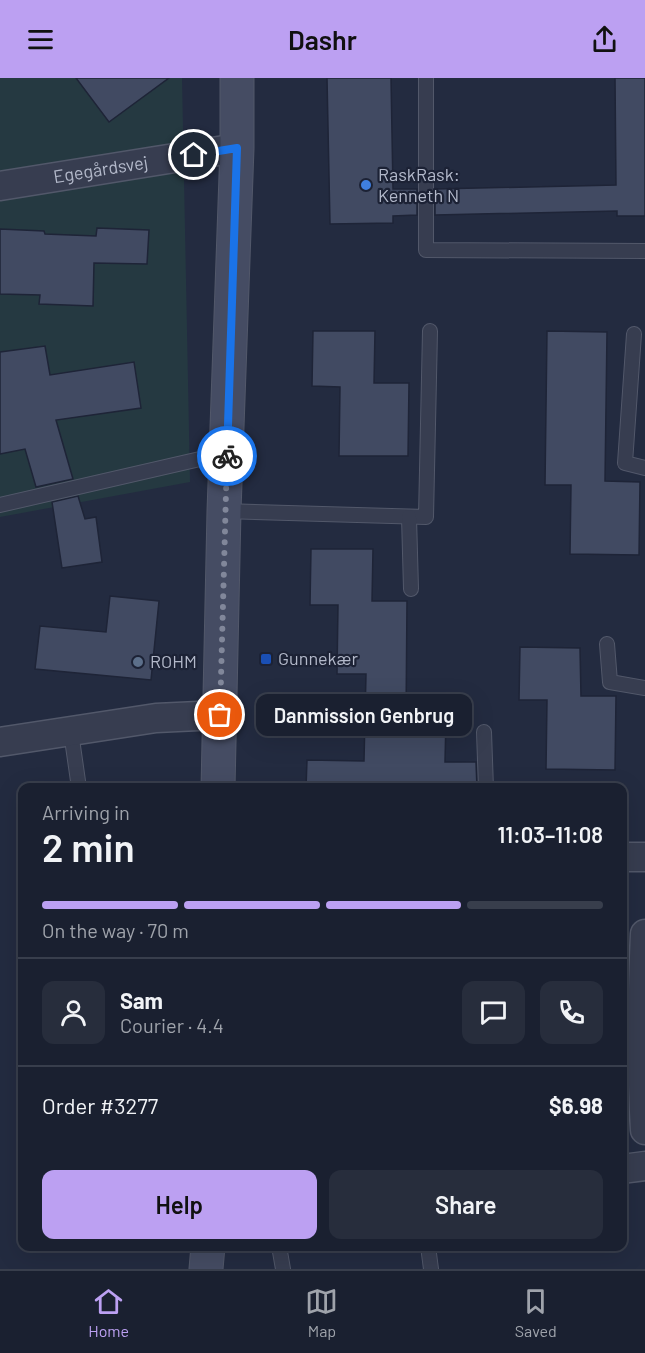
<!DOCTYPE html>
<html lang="en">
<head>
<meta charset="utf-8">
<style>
  body { margin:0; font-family:Barlow,sans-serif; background:#272d3c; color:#f1f3f6; height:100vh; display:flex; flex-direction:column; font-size:22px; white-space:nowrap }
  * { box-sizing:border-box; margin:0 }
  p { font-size:20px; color:#9fa3ab }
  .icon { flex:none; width:33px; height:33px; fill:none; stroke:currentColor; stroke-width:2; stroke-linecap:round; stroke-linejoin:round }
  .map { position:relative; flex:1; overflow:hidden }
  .panel { position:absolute; left:18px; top:705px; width:609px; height:468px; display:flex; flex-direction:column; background:#1a2030; border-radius:12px; box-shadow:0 6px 24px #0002,0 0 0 2px #383e4c }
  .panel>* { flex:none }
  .pin { position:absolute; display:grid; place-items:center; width:51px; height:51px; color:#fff; margin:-26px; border:3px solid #fff; border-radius:50%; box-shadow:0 2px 6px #0007 }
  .courier { position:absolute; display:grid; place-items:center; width:60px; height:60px; margin:-30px; border:4px solid #1a73e8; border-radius:50%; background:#fff; color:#222; box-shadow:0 2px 8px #0007 }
  .bubble { position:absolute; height:42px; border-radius:12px; background:#1a2030; box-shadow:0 6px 24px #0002,0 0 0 2px #383e4c; font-size:20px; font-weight:600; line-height:42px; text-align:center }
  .summary em { font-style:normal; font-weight:600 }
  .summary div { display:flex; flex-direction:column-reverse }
  .summary { display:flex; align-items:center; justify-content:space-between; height:102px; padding:0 24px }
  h1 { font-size:39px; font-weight:600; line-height:45px }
  .bar { display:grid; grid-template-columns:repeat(4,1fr); gap:9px 6px; align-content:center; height:72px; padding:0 24px }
  .bar i { height:8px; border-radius:4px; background:#383e4c }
  .bar .active { background:#bca0f2 }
  .bar p { grid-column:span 4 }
  .line { display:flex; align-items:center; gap:15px; padding:0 24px; border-top:2px solid #383e4c }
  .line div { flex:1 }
  .round { display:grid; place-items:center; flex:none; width:63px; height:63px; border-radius:12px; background:#272d3c }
  .cta { display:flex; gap:12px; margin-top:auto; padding:12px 24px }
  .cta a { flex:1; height:69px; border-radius:12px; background:#bca0f2; color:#111; font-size:24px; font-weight:600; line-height:69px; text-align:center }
  .cta a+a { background:#272d3c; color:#f1f3f6 }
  header { display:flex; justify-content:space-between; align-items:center; height:78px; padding:0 24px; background:#bca0f2; color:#111; font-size:27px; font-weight:600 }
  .dock { display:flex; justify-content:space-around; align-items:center; height:84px; border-top:2px solid #383e4c; background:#1a2030; font-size:16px; color:#9fa3ab }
  .dock a { display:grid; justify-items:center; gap:3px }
  .dock .active { color:#bca0f2 }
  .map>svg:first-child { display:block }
  .green { fill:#253941 }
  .building { fill:#414a62; stroke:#1e2437; stroke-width:1.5 }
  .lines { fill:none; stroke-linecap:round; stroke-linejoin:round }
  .lane-casing { stroke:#52586a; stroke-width:16 }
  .street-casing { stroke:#52586a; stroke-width:31 }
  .secondary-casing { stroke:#52586a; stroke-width:35 }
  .lane { stroke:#373d50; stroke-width:14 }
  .street { stroke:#373d50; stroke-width:28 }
  .secondary { stroke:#454c63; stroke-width:33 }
  .done { stroke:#81879a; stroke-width:6; stroke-dasharray:0 10.8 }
  .route { stroke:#1a73e8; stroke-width:8 }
  .shop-dot { fill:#3f7fe0; stroke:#1c2235; stroke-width:2 }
  .transit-dot { fill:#1a4fb4; stroke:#1c2235; stroke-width:2 }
  .service-dot { fill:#5c6f8a; stroke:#1c2235; stroke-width:2 }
  .labels { text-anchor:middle; stroke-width:4.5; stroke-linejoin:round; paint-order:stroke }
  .street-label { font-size:18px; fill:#b3b9ca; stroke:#1c2235 }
  .poi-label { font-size:18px; fill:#b3b9ca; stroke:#1c2235; text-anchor:start }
</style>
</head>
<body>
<header><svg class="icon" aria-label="menu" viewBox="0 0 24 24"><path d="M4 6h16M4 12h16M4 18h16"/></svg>Dashr<svg class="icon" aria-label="share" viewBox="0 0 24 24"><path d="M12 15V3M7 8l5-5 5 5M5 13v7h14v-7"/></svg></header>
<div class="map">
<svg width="645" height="1191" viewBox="0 0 645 1191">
  <rect width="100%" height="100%" fill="#232b40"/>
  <polygon class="green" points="0,0 182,0 190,404 0,439"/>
  <g class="building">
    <polygon points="76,0 169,0 109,44"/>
    <polygon points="327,0 391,0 393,111 417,111 417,137 393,138 393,145 330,146"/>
    <polygon points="615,0 645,0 645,138 617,138 617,133 435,137 435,111 616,107"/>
    <polygon points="97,150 149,152 147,186 94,185 93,228 39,226 40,217 0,216 0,151 44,153 45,156 96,158"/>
    <polygon points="313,253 375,253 374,305 409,305 408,378 339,378 340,309 312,308"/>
    <polygon points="547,253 607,254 605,403 640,404 639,477 570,476 571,407 545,407"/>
    <polygon points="45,268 50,297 134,284 141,330 56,342 73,401 36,409 25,371 0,376 0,274"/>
    <polygon points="78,418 85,441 96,439 102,484 62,490 52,424"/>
    <polygon points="311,471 373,471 372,523 407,523 406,641 446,641 445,684 476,684 477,710 306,710 307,682 364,683 366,596 337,596 338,527 310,527"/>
    <polygon points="110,518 159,523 151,602 35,591 40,548 106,554"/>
    <polygon points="520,569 580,570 581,618 616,618 615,692 546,691 547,622 519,622"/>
  </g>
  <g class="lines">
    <g class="lane-casing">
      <g id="lane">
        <polyline points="426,0 426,172 645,173"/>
        <polyline points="634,256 625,385 645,390"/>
        <polyline points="0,427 226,375"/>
        <polyline points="224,433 426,439 430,253"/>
        <polyline points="409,439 411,511"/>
        <polyline points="607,566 610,604 645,610"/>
        <polyline points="71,654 79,710"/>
        <polyline points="484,654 486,710"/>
        <polyline points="279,1168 283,1191"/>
        <polyline points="428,1168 431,1191"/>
      </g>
    </g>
    <g class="street-casing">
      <g id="street">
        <path id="s1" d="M0,108L237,70"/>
        <polyline points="0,664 156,640 220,637"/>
        <polyline points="622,779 645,779"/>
        <path d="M645,856C642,921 641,987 645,1052"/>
        <polyline points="622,1091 645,1088"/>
      </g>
    </g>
    <g class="secondary-casing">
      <g id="secondary">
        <polyline points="218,710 224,433 237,70 237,0"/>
        <polyline points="206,1191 208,1168"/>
      </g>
    </g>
    <use href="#lane" class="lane"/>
    <use href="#street" class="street"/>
    <use href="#secondary" class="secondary"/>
  </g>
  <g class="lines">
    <polyline class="done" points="220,637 227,378"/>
    <polyline class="route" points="194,77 237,70 227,378"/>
  </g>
  <circle class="shop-dot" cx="366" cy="107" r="6"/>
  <rect class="transit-dot" x="260" y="575" width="12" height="12" rx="3"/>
  <circle class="service-dot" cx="138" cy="584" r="6"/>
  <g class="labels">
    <g class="street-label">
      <text dy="6" stroke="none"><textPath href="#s1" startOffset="102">Egegårdsvej</textPath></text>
    </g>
    <g class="poi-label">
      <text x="378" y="103">RaskRask:<tspan x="378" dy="21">Kenneth N</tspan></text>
      <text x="278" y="587">Gunnekær</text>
      <text x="150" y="590">ROHM</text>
    </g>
  </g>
</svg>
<div class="pin" style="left:220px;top:637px;background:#ea580c"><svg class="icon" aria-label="bag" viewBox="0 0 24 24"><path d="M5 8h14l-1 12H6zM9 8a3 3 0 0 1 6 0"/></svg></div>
<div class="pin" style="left:194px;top:77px;background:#1f2937"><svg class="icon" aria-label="home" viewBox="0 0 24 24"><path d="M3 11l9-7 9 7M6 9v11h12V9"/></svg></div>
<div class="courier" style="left:227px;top:378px"><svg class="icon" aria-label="bike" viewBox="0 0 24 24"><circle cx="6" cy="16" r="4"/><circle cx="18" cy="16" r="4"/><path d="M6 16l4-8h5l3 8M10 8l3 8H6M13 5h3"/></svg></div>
<div class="bubble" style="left:256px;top:616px;width:216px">Danmission Genbrug</div>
<section class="panel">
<div class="summary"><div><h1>2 min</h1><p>Arriving in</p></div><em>11:03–11:08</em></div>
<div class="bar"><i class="active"></i><i class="active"></i><i class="active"></i><i></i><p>On the way · 70 m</p></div>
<div class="line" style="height:108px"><a class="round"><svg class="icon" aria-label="person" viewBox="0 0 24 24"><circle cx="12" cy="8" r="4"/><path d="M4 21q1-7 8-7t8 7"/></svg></a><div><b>Sam</b><p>Courier · 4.4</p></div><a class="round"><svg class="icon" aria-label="chat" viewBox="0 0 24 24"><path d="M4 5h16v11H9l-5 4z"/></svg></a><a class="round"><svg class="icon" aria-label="phone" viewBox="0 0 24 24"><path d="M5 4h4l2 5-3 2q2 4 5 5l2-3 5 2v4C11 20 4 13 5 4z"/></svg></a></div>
<div class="line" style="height:78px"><div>Order #3277</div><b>$6.98</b></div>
<div class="cta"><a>Help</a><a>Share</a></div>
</section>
</div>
<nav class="dock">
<a class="active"><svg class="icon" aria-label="home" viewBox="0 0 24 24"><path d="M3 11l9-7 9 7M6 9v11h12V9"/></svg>Home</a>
<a><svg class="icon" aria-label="map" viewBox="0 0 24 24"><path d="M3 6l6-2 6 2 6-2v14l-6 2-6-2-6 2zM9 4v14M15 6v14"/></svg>Map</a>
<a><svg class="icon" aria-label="saved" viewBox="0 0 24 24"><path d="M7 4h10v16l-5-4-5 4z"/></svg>Saved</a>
</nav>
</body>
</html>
